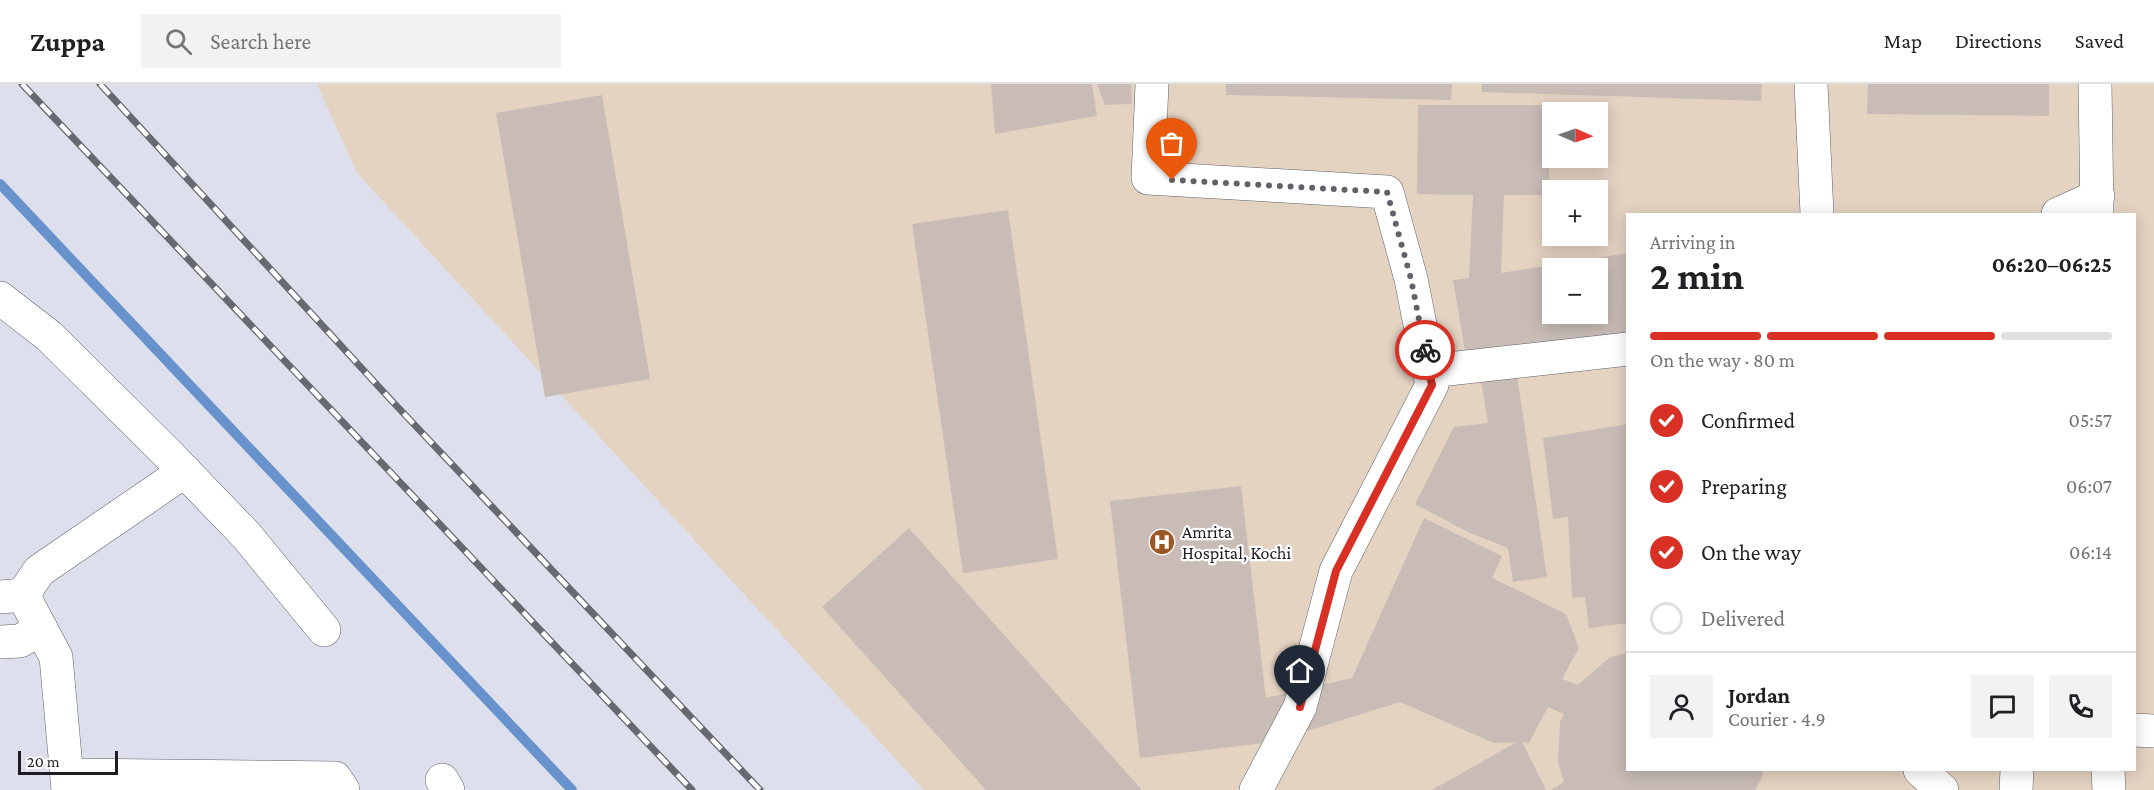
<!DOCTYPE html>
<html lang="en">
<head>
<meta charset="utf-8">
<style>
  body { margin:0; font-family:"Crimson Pro",serif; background:#f2f2f2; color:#202124; height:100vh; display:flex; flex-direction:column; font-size:22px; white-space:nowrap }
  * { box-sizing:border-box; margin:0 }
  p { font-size:20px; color:#757577 }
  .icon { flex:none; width:33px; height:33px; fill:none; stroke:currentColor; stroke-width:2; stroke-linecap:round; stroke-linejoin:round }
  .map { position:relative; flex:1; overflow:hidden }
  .drawer { position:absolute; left:1626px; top:129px; width:510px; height:558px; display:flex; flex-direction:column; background:#fff; border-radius:0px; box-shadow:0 3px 15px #0003 }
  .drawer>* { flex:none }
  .needle { width:39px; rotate:92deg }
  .tools { position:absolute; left:1542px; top:18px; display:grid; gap:12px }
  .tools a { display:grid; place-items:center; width:66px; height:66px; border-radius:0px; background:#fff; box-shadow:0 3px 15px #0003; font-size:30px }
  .scale { position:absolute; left:18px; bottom:15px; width:100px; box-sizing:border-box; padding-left:6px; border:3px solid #1d1d22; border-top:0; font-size:16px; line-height:21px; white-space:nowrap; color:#1d1d22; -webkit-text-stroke:4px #fff; paint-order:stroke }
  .pin { position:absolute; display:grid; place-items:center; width:51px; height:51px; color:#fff; margin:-62px -26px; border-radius:50% 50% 50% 0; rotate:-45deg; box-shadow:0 0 6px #0007 }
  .pin .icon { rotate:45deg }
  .courier { position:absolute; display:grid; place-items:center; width:60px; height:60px; margin:-30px; border:4px solid #d93025; border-radius:50%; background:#fff; color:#222; box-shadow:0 2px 8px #0007 }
  .head em { font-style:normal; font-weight:700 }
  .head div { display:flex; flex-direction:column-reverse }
  .head { display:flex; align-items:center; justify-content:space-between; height:102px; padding:0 24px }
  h1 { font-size:39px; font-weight:700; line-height:45px }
  .bar { display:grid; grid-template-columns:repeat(4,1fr); gap:9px 6px; align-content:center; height:72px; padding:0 24px }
  .bar i { height:8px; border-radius:4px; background:#e0e0e0 }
  .bar .current { background:#d93025 }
  .bar p { grid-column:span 4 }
  .line { display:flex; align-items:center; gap:15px; padding:0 24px; border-top:2px solid #e0e0e0 }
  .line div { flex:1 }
  .round { display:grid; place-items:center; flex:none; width:63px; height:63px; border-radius:0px; background:#f2f2f2 }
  ol { padding:0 24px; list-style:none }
  li { display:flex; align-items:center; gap:18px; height:66px }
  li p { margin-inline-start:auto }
  li .icon { padding:6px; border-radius:50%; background:#d93025; color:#fff; stroke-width:4 }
  li:last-child { color:#757577 }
  li i { width:33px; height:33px; border:3px solid #e0e0e0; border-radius:50% }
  header { display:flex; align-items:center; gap:36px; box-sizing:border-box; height:84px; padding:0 30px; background:#fff; border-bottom:2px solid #e0e0e0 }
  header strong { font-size:28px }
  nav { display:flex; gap:33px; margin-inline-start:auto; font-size:21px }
  .search { width:420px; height:54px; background:#f2f2f2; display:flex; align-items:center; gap:15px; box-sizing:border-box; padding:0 21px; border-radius:0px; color:#757577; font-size:22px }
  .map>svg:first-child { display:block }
  .medical { fill:#e5d3c2; fill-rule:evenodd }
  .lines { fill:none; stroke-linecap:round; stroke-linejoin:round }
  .stream { stroke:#6792cc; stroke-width:10 }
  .building { fill:#c9bcb6; fill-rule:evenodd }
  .minor-casing { stroke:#5e606a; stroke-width:34 }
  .minor { stroke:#fff; stroke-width:33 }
  .rail-casing { stroke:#676970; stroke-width:7 }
  .rail { stroke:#fff; stroke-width:4.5; stroke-dasharray:14; stroke-linecap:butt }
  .done { stroke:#606169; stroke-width:6; stroke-dasharray:0 10.8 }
  .route { stroke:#d93025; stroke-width:8 }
  .labels { text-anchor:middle; stroke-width:4.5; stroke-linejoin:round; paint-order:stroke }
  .poi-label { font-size:18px; fill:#1d1d22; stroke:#fff; text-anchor:start }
</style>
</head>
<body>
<header>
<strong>Zuppa</strong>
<div class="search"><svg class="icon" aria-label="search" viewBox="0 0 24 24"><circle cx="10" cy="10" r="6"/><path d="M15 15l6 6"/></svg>Search here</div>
<nav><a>Map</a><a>Directions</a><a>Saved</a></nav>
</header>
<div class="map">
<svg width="2154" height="706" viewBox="0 0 2154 706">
  <rect width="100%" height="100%" fill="#dde0ec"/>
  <path class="medical" d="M317,0H2154V706H924L357,89ZM1552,28H1598V74H1552ZM1552,106H1598V152H1552ZM1628,130H2134V686H1628ZM1552,184H1598V230H1552Z"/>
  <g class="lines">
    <polyline class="stream" points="0,100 572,706"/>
  </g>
  <g class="building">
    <polygon points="991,0 1092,0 1097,32 995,50"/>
    <polygon points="1097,0 1131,0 1132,20 1105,21"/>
    <polygon points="1226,0 1452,0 1451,16 1226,11"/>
    <polygon points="1482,0 1762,0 1761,17 1482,8"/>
    <polygon points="1868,0 2049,0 2049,32 1867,30"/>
    <polygon points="602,11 650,295 545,313 496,29"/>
    <path d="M1418,21H1549V111H1504L1501,189L1628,169V262L1515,278L1547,493L1513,498L1508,464L1468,448L1415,420L1454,343L1488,339L1479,283L1468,285L1453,196L1469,194L1473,111L1417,110ZM1552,184H1598V230H1552Z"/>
    <polygon points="1008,126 1058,475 963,489 912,140"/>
    <polygon points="1628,340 1628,539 1589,544 1585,513 1572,514 1568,433 1553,435 1543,354"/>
    <polygon points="1241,402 1266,614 1352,594 1424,434 1502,472 1492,494 1566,530 1579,564 1562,595 1578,601 1609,574 1628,568 1628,686 1763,686 1762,693 1755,706 1551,706 1564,698 1558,679 1560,638 1564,630 1548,623 1529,659 1522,658 1546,706 1432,706 1517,658 1494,659 1400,618 1272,658 1140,674 1110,417"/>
    <polygon points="909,444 1142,706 986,706 822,523"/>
  </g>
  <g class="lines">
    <g class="minor-casing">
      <g id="minor">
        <polyline points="1152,0 1148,94 1387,108 1411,195 1432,301 1336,487 1300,623 1256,706"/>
        <polyline points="1811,0 1817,130"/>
        <polyline points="2095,0 2097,130"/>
        <polyline points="2058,130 2098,112"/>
        <polyline points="0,214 49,252 166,368 246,451 324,546"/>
        <polyline points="1430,287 1628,265"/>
        <polyline points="23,511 39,487 185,387"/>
        <polyline points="0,513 23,511 56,573 68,706"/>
        <polyline points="0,558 20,557 41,545"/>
        <polyline points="2134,646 2154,647"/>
        <polyline points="1920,686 1942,706"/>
        <polyline points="2108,686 2109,706"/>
        <polyline points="68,691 335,694 343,706"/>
        <polyline points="442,696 448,706"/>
        <polyline points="2016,706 2017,686"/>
      </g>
    </g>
    <use href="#minor" class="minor"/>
    <g class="rail-casing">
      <g id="rail">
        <polyline points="22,0 692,706"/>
        <polyline points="100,0 391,316 760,706"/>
      </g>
    </g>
    <use href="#rail" class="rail"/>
  </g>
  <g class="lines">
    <polyline class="done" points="1172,96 1387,108 1411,195 1425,266"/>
    <polyline class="route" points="1300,623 1336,487 1432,301 1425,266"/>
  </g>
  <defs>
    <g id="hospital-disc" transform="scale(1.35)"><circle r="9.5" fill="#9b5827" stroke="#fff"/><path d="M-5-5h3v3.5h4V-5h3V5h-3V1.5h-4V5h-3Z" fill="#fff"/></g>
  </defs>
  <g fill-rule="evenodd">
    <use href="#hospital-disc" x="1162" y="458"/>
  </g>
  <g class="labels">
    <g class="poi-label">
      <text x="1182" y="454">Amrita<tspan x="1182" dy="21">Hospital, Kochi</tspan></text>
    </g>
  </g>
</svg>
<div class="tools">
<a><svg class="needle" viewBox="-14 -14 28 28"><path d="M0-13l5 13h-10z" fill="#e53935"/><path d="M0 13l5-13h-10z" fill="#757577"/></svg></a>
<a>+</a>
<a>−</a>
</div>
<div class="scale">20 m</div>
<div class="pin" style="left:1172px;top:96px;background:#ea580c"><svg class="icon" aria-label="bag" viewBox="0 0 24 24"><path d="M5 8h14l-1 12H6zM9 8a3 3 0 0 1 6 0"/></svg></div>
<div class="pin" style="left:1300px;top:623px;background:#1f2937"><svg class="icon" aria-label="home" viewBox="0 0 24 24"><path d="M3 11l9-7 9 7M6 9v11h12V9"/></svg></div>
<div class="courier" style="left:1425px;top:266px"><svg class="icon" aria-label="bike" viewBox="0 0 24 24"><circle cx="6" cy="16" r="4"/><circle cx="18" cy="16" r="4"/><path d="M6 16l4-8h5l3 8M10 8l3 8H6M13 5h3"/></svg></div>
<section class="drawer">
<div class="head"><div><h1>2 min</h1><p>Arriving in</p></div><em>06:20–06:25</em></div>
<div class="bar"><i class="current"></i><i class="current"></i><i class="current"></i><i></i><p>On the way · 80 m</p></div>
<ol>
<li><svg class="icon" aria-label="check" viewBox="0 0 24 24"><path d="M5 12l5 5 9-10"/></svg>Confirmed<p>05:57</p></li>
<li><svg class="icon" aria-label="check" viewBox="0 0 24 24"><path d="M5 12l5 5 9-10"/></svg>Preparing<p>06:07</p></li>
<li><svg class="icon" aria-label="check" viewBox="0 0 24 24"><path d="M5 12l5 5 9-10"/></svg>On the way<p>06:14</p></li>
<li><i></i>Delivered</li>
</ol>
<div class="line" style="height:108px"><a class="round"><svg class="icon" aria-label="person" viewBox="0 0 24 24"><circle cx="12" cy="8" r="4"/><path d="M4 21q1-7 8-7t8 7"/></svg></a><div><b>Jordan</b><p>Courier · 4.9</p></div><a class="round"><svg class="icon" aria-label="chat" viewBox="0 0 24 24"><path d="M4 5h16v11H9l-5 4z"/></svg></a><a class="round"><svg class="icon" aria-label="phone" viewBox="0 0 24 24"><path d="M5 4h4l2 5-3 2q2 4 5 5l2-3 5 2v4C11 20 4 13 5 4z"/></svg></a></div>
</section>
</div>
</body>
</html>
